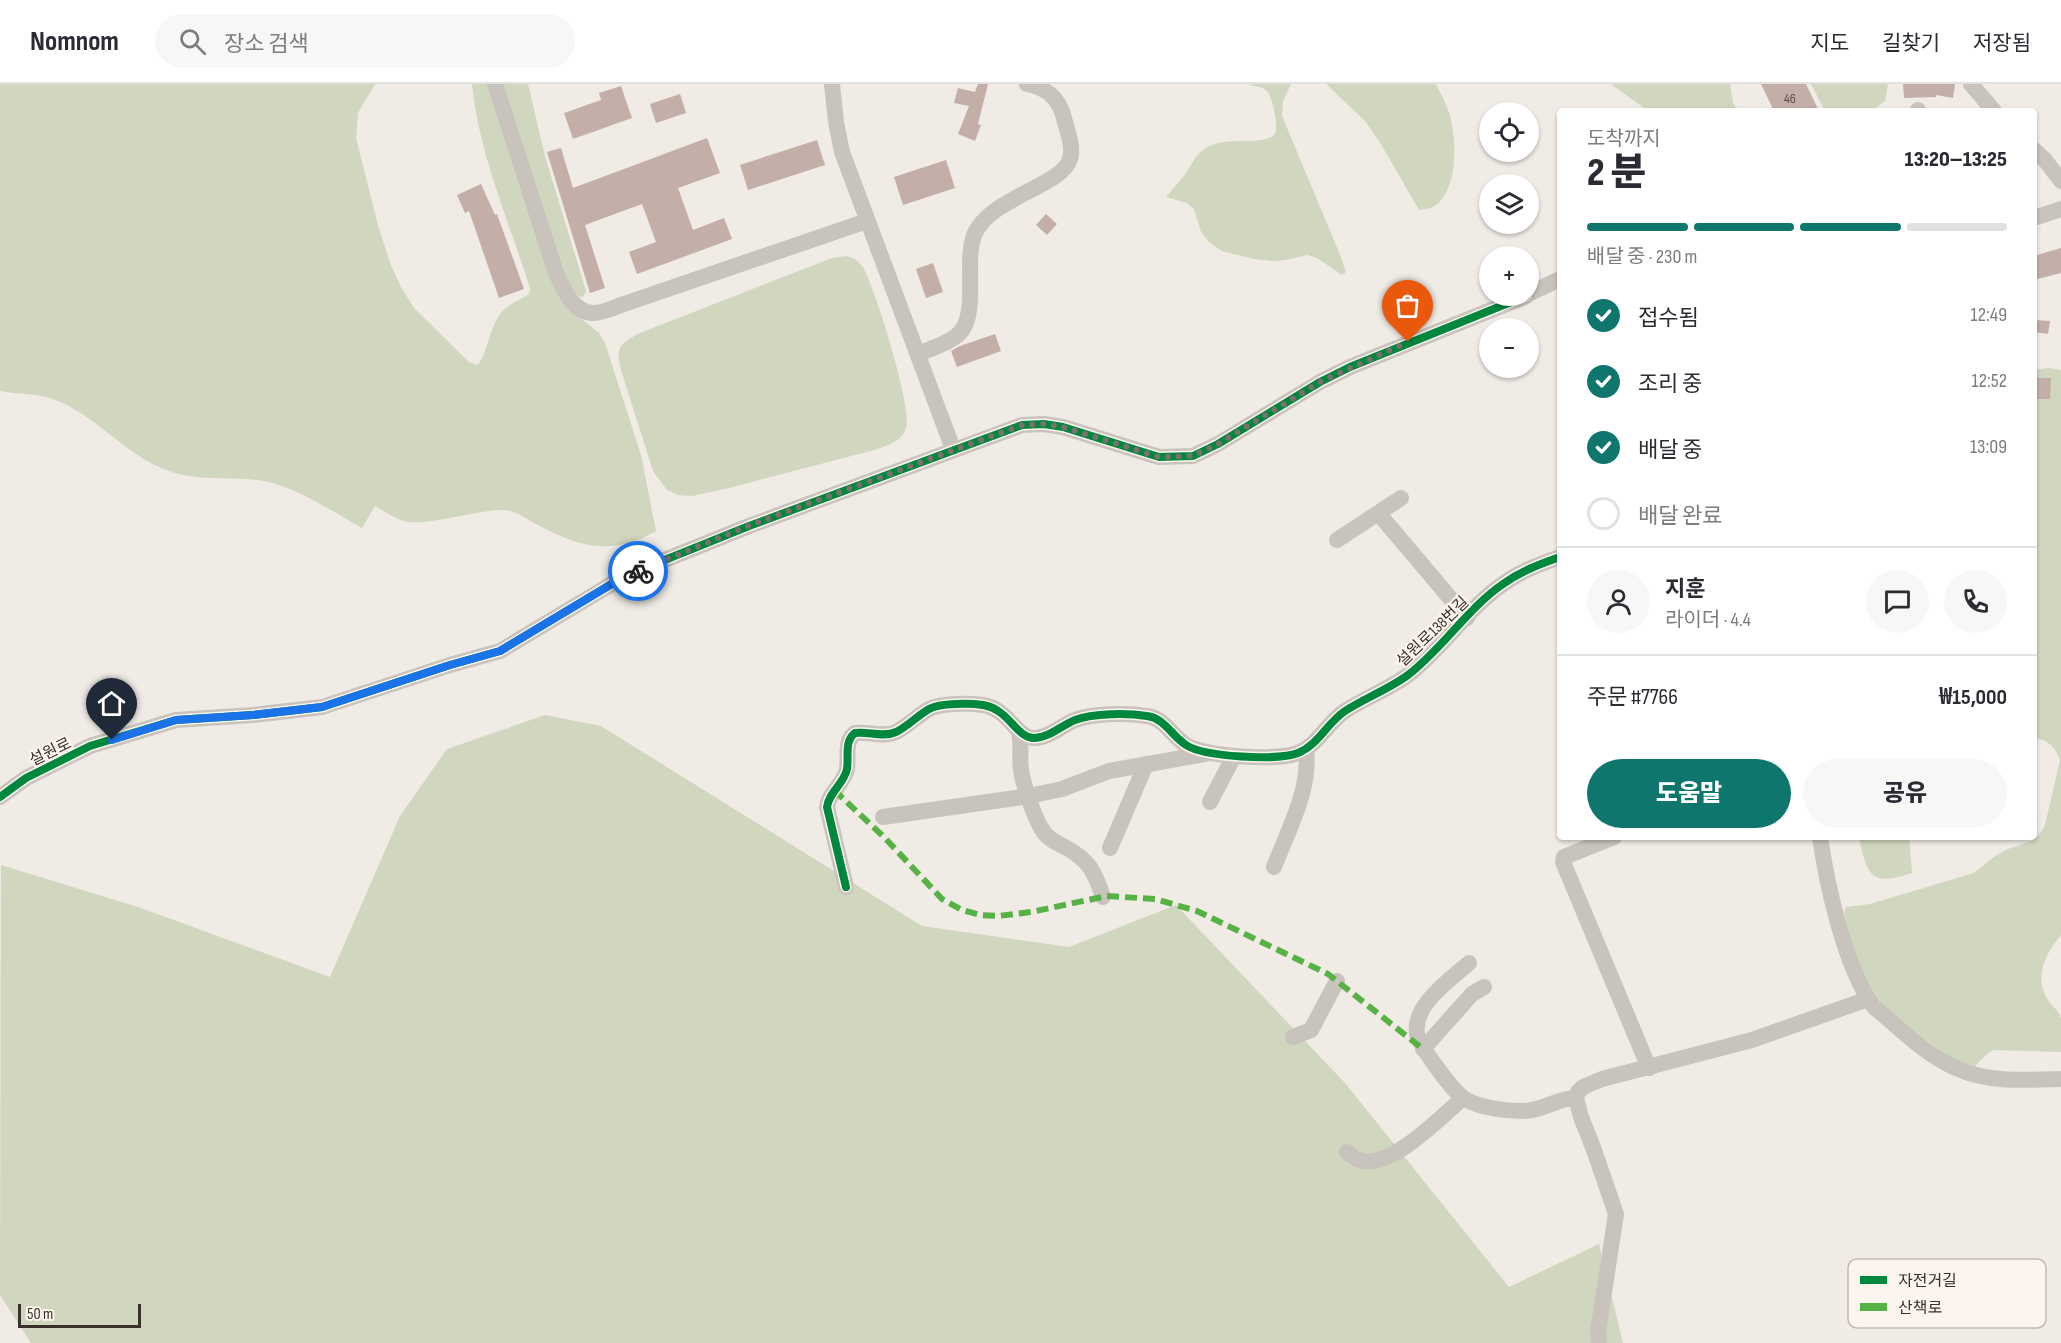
<!DOCTYPE html>
<html lang="ko">
<head>
<meta charset="utf-8">
<style>
  body { margin:0; font-family:"Sofia Sans Condensed","Noto Sans KR",sans-serif; background:#f7f7f7; color:#2b2b33; height:100vh; display:flex; flex-direction:column; font-size:22px; white-space:nowrap }
  * { box-sizing:border-box; margin:0 }
  p { font-size:20px; color:#7c7c81 }
  .icon { flex:none; width:33px; height:33px; fill:none; stroke:currentColor; stroke-width:2; stroke-linecap:round; stroke-linejoin:round }
  .map { position:relative; flex:1; overflow:hidden }
  .sheet { position:absolute; left:1557px; top:24px; width:480px; height:732px; display:flex; flex-direction:column; background:#fff; border-radius:6px; box-shadow:0 2px 4px #0004 }
  .sheet>* { flex:none }
  .buttons { position:absolute; left:1479px; top:18px; display:grid; gap:12px }
  .buttons a { display:grid; place-items:center; width:60px; height:60px; border-radius:50%; background:#fff; box-shadow:0 2px 4px #0004; font-size:30px }
  .scale { position:absolute; left:18px; bottom:15px; width:123px; box-sizing:border-box; padding-left:6px; border:3px solid #3b302b; border-top:0; font-size:16px; line-height:21px; white-space:nowrap; color:#3b302b; -webkit-text-stroke:4px #fbf5ee; paint-order:stroke }
  .pin { position:absolute; display:grid; place-items:center; width:51px; height:51px; color:#fff; margin:-62px -26px; border-radius:50% 50% 50% 0; rotate:-45deg; box-shadow:0 0 6px #0007 }
  .pin .icon { rotate:45deg }
  .courier { position:absolute; display:grid; place-items:center; width:60px; height:60px; margin:-30px; border:4px solid #1a73e8; border-radius:50%; background:#fff; color:#222; box-shadow:0 2px 8px #0007 }
  .headline em { font-style:normal; font-weight:800 }
  .headline div { display:flex; flex-direction:column-reverse }
  .headline { display:flex; align-items:center; justify-content:space-between; height:102px; padding:0 30px }
  h1 { font-size:39px; font-weight:800; line-height:45px }
  .bar { display:grid; grid-template-columns:repeat(4,1fr); gap:9px 6px; align-content:center; height:72px; padding:0 30px }
  .bar i { height:8px; border-radius:4px; background:#e1e1e2 }
  .bar .on { background:#0f766e }
  .bar p { grid-column:span 4 }
  .line { display:flex; align-items:center; gap:15px; padding:0 30px; border-top:2px solid #e1e1e2 }
  .line div { flex:1 }
  .round { display:grid; place-items:center; flex:none; width:63px; height:63px; border-radius:32px; background:#f7f7f7 }
  ol { padding:0 30px; list-style:none }
  li { display:flex; align-items:center; gap:18px; height:66px }
  li p { margin-inline-start:auto }
  li .icon { padding:6px; border-radius:50%; background:#0f766e; color:#fff; stroke-width:4 }
  li:last-child { color:#7c7c81 }
  li i { width:33px; height:33px; border:3px solid #e1e1e2; border-radius:50% }
  .cta { display:flex; gap:12px; margin-top:auto; padding:12px 30px }
  .cta a { flex:1; height:69px; border-radius:36px; background:#0f766e; color:#fff; font-size:24px; font-weight:800; line-height:69px; text-align:center }
  .cta a+a { background:#f7f7f7; color:#2b2b33 }
  header { display:flex; align-items:center; gap:36px; box-sizing:border-box; height:84px; padding:0 30px; background:#fff; border-bottom:2px solid #e1e1e2 }
  header strong { font-size:28px }
  nav { display:flex; gap:33px; margin-inline-start:auto; font-size:21px }
  .search { width:420px; height:54px; background:#f7f7f7; display:flex; align-items:center; gap:15px; box-sizing:border-box; padding:0 21px; border-radius:33px; color:#7c7c81; font-size:22px }
  .map>svg:first-child { display:block }
  .green { fill:#d1d6bf }
  .building { fill:#c3afa7 }
  .lines { fill:none; stroke-linecap:round; stroke-linejoin:round }
  .minor { stroke:#c9c3be; stroke-width:16 }
  .quiet { stroke:#57b246; stroke-width:6; stroke-dasharray:12 6; stroke-linecap:butt }
  .cycleway-casing { stroke:#fbf5ee; stroke-width:11 }
  .cycleway { stroke:#00873e; stroke-width:8 }
  .done { stroke:#7a716c; stroke-width:6; stroke-dasharray:0 10.8 }
  .route { stroke:#1a73e8; stroke-width:8 }
  .labels { text-anchor:middle; stroke-width:4.5; stroke-linejoin:round; paint-order:stroke }
  .number-label { font-size:14px; fill:#5d504a }
  .street-label { font-size:16px; fill:#3b302b; stroke:#fbf5ee }
  .key { fill:#fbf5ee; stroke:#c1bab4; stroke-width:1.5 }
  .key-label { font-size:16px; fill:#3b302b }
</style>
</head>
<body>
<header>
<strong>Nomnom</strong>
<div class="search"><svg class="icon" aria-label="search" viewBox="0 0 24 24"><circle cx="10" cy="10" r="6"/><path d="M15 15l6 6"/></svg>장소 검색</div>
<nav><a>지도</a><a>길찾기</a><a>저장됨</a></nav>
</header>
<div class="map">
<svg width="2061" height="1259" viewBox="0 0 2061 1259">
  <rect width="100%" height="100%" fill="#f0ebe5"/>
  <g class="green">
    <path d="M0,0H375L358,29L356,54L378,141L390,179L401,203L414,224L469,278L477,281C487,273 489,243 501,229C508,220 520,216 529,210L530,204C509,137 479,71 472,0H487L578,232L599,249L605,259L641,371L656,447C611,473 578,463 534,439C524,433 513,425 501,426C476,426 425,443 404,437C394,434 384,427 375,422L362,444C335,429 294,402 264,397C233,392 200,398 169,387C125,372 94,328 50,314C33,309 16,310 0,307Z"/>
    <polygon points="502,0 528,0 545,72 586,207 583,213 578,212 567,198"/>
    <path d="M1251,0H1291L1283,17L1282,32L1341,173L1346,188L1342,191L1317,174L1307,171L1286,176L1272,177L1254,175L1222,167L1210,159L1201,148L1194,125L1187,119L1166,113C1172,106 1178,99 1184,92C1190,84 1195,71 1203,66C1223,50 1260,63 1274,51C1280,46 1272,12 1267,7C1263,3 1256,2 1250,1Z"/>
    <path d="M1326,0H1436C1440,9 1445,17 1448,26C1457,50 1460,108 1433,123C1429,125 1423,125 1419,126L1381,60L1365,37Z"/>
    <polygon points="1611,0 1730,0 1733,19 1738,27 1648,27"/>
    <polygon points="1811,0 1888,0 1885,17 1872,27 1825,27"/>
    <path d="M846,172C855,174 859,177 864,185C875,205 913,325 906,344C902,357 890,360 878,365L725,405L692,412L678,411L667,406L653,387L621,286C615,262 620,260 640,249L832,174Z"/>
    <path d="M2048,284L2061,286V851C2046,869 2033,893 2048,916C2052,922 2060,928 2061,935C2061,945 2061,957 2061,968L1993,966L1988,969L1974,983C1959,981 1942,968 1930,959C1917,950 1904,941 1893,931C1867,908 1849,860 1844,827L1846,823L1870,820L1974,789L1995,772L2008,765L2032,757L2040,750L2045,741L2060,676C2055,662 2048,656 2034,654V286Z"/>
    <polygon points="545,631 601,642 922,842 1069,863 1176,821 1345,999 1509,1203 1599,1160 1623,1259 31,1259 0,1211 1,781 138,823 330,893 400,732 447,665"/>
    <path d="M1859,753H1909L1912,789C1871,803 1867,792 1859,753Z"/>
  </g>
  <g class="building">
    <polygon points="978,0 988,0 978,40 981,41 975,57 958,50 969,22 954,19 958,4 975,8"/>
    <polygon points="1761,0 1806,0 1819,27 1774,27"/>
    <polygon points="1903,0 1955,0 1953,14 1936,11 1936,13 1904,14"/>
    <polygon points="621,2 632,34 573,55 564,29 601,16 599,9"/>
    <polygon points="680,10 686,29 656,39 650,20"/>
    <polygon points="707,54 720,89 678,104 693,146 724,134 732,155 637,190 629,168 656,158 642,120 585,141 605,204 590,209 547,68 561,64 573,104"/>
    <polygon points="817,56 825,81 748,106 740,81"/>
    <polygon points="946,76 955,104 903,121 894,93"/>
    <polygon points="481,100 495,131 497,130 524,205 499,214 469,127 465,129 457,111"/>
    <polygon points="1046,130 1057,140 1047,151 1036,141"/>
    <polygon points="2061,164 2061,189 2037,195 2034,184 2034,172"/>
    <polygon points="933,179 943,208 926,214 916,185"/>
    <polygon points="2035,236 2050,237 2048,250 2034,248"/>
    <polygon points="995,250 1001,267 957,283 951,267 960,262"/>
    <polygon points="2034,294 2051,294 2050,315 2034,315"/>
  </g>
  <g class="lines">
    <g class="minor">
      <path d="M495,0L556,189C563,204 573,229 593,229C603,229 613,224 621,221L867,137"/>
      <polyline points="832,0 836,38 842,68 953,365"/>
      <polyline points="1971,0 1994,27"/>
      <polyline points="1918,26 1918,27"/>
      <polyline points="2034,66 2045,76 2061,97"/>
      <polyline points="2034,134 2061,125"/>
      <polyline points="1528,210 1560,195"/>
      <path d="M918,270C930,265 944,261 955,253C982,235 962,178 975,149C992,113 1062,102 1070,75C1074,62 1067,47 1064,34C1059,14 1047,4 1027,0"/>
      <polyline points="1379,430 1467,534"/>
      <polyline points="1337,456 1401,414"/>
      <path d="M1019,649C1022,662 1019,673 1021,686C1023,700 1035,736 1043,747C1048,755 1057,759 1065,763C1089,776 1095,788 1103,813"/>
      <polyline points="0,713 26,694 90,662 176,636 253,631 322,623 450,581 500,567 625,492 749,442 1022,341 1044,340 1063,343 1159,373 1193,372 1218,360 1320,298 1350,283 1526,212"/>
      <polyline points="1210,718 1234,672"/>
      <polyline points="883,733 1029,712 1062,705 1109,687 1205,670"/>
      <polyline points="1614,753 1564,773 1563,778 1649,984"/>
      <path d="M1820,753C1827,802 1845,884 1874,923C1900,944 1925,971 1956,984C1988,999 2027,996 2061,995"/>
      <polyline points="1110,764 1146,680"/>
      <path d="M1274,783C1288,746 1311,706 1306,665"/>
      <path d="M846,803L827,723C829,708 844,700 847,685C849,673 844,657 855,649C868,647 883,654 896,648C908,642 917,632 929,625C940,619 970,619 983,621C1009,625 1016,654 1034,654C1049,654 1062,641 1075,636C1093,629 1128,629 1147,632C1164,634 1172,652 1186,661C1204,673 1278,677 1298,669C1318,661 1327,639 1345,627C1365,614 1389,605 1408,591C1442,565 1469,523 1503,500C1521,487 1540,480 1560,473"/>
      <path d="M1469,879C1455,891 1429,911 1421,928C1418,934 1416,943 1417,950C1420,963 1454,1009 1465,1015C1480,1024 1506,1027 1523,1027C1540,1028 1557,1014 1576,1014"/>
      <polyline points="1293,953 1311,946 1337,897"/>
      <polyline points="1423,965 1472,910 1484,903"/>
      <path d="M1347,1068C1352,1072 1356,1076 1363,1077C1393,1083 1441,1033 1463,1014"/>
      <polyline points="1599,1259 1598,1248 1616,1130 1594,1066 1581,1033 1576,1014 1578,1008 1583,1003 1602,995 1752,956 1868,915"/>
    </g>
    <polyline class="quiet" points="834,706 885,754 942,815 962,826 980,831 998,832 1031,828 1107,812 1155,815 1197,827 1328,890 1423,965"/>
    <g class="cycleway-casing">
      <g id="cycleway">
        <polyline points="0,713 26,694 90,662 176,636 253,631 322,623 450,581 500,567 625,492 749,442 1022,341 1044,340 1063,343 1159,373 1193,372 1218,360 1320,298 1350,283 1526,212"/>
        <path d="M846,803L827,723C829,708 844,700 847,685C849,673 844,657 855,649C868,647 883,654 896,648C908,642 917,632 929,625C940,619 970,619 983,621C1009,625 1016,654 1034,654C1049,654 1062,641 1075,636C1093,629 1128,629 1147,632C1164,634 1172,652 1186,661C1204,673 1278,677 1298,669C1318,661 1327,639 1345,627C1365,614 1389,605 1408,591C1442,565 1469,523 1503,500C1521,487 1540,480 1560,473"/>
      </g>
    </g>
    <use href="#cycleway" class="cycleway"/>
  </g>
  <g class="lines">
    <polyline class="done" points="638,487 748,442 1022,341 1044,340 1063,343 1159,373 1193,372 1218,360 1320,298 1408,258"/>
    <polyline class="route" points="112,656 176,636 253,631 322,623 450,581 500,567 625,492 638,487"/>
  </g>
  <g class="labels">
    <g class="number-label">
      <text x="1790" y="19">46</text>
    </g>
    <g class="street-label">
      <text transform="translate(1432 547) rotate(-44)" y="6">설원로138번길</text>
      <text transform="translate(50 667) rotate(-26)" y="6">설원로</text>
    </g>
  </g>
  <rect x="1848" y="1175" width="198" height="69" rx="9" class="key"/>
  <rect x="1860" y="1192" width="27" height="8" fill="#00873e"/>
  <rect x="1860" y="1219" width="27" height="8" fill="#57b246"/>
  <g class="key-label">
    <text x="1898" y="1202">자전거길</text>
    <text x="1898" y="1229">산책로</text>
  </g>
</svg>
<div class="buttons">
<a><svg class="icon" aria-label="locate" viewBox="0 0 24 24"><circle cx="12" cy="12" r="6"/><path d="M12 2v4M12 18v4M2 12h4M18 12h4"/></svg></a>
<a><svg class="icon" aria-label="layers" viewBox="0 0 24 24"><path d="M12 4l9 5-9 5-9-5zM3 14l9 5 9-5"/></svg></a>
<a>+</a>
<a>−</a>
</div>
<div class="scale">50 m</div>
<div class="pin" style="left:1408px;top:258px;background:#ea580c"><svg class="icon" aria-label="bag" viewBox="0 0 24 24"><path d="M5 8h14l-1 12H6zM9 8a3 3 0 0 1 6 0"/></svg></div>
<div class="pin" style="left:112px;top:656px;background:#1f2937"><svg class="icon" aria-label="home" viewBox="0 0 24 24"><path d="M3 11l9-7 9 7M6 9v11h12V9"/></svg></div>
<div class="courier" style="left:638px;top:487px"><svg class="icon" aria-label="bike" viewBox="0 0 24 24"><circle cx="6" cy="16" r="4"/><circle cx="18" cy="16" r="4"/><path d="M6 16l4-8h5l3 8M10 8l3 8H6M13 5h3"/></svg></div>
<section class="sheet">
<div class="headline"><div><h1>2 분</h1><p>도착까지</p></div><em>13:20–13:25</em></div>
<div class="bar"><i class="on"></i><i class="on"></i><i class="on"></i><i></i><p>배달 중 · 230 m</p></div>
<ol>
<li><svg class="icon" aria-label="check" viewBox="0 0 24 24"><path d="M5 12l5 5 9-10"/></svg>접수됨<p>12:49</p></li>
<li><svg class="icon" aria-label="check" viewBox="0 0 24 24"><path d="M5 12l5 5 9-10"/></svg>조리 중<p>12:52</p></li>
<li><svg class="icon" aria-label="check" viewBox="0 0 24 24"><path d="M5 12l5 5 9-10"/></svg>배달 중<p>13:09</p></li>
<li><i></i>배달 완료</li>
</ol>
<div class="line" style="height:108px"><a class="round"><svg class="icon" aria-label="person" viewBox="0 0 24 24"><circle cx="12" cy="8" r="4"/><path d="M4 21q1-7 8-7t8 7"/></svg></a><div><b>지훈</b><p>라이더 · 4.4</p></div><a class="round"><svg class="icon" aria-label="chat" viewBox="0 0 24 24"><path d="M4 5h16v11H9l-5 4z"/></svg></a><a class="round"><svg class="icon" aria-label="phone" viewBox="0 0 24 24"><path d="M5 4h4l2 5-3 2q2 4 5 5l2-3 5 2v4C11 20 4 13 5 4z"/></svg></a></div>
<div class="line" style="height:78px"><div>주문 #7766</div><b>₩15,000</b></div>
<div class="cta"><a>도움말</a><a>공유</a></div>
</section>
</div>
</body>
</html>
